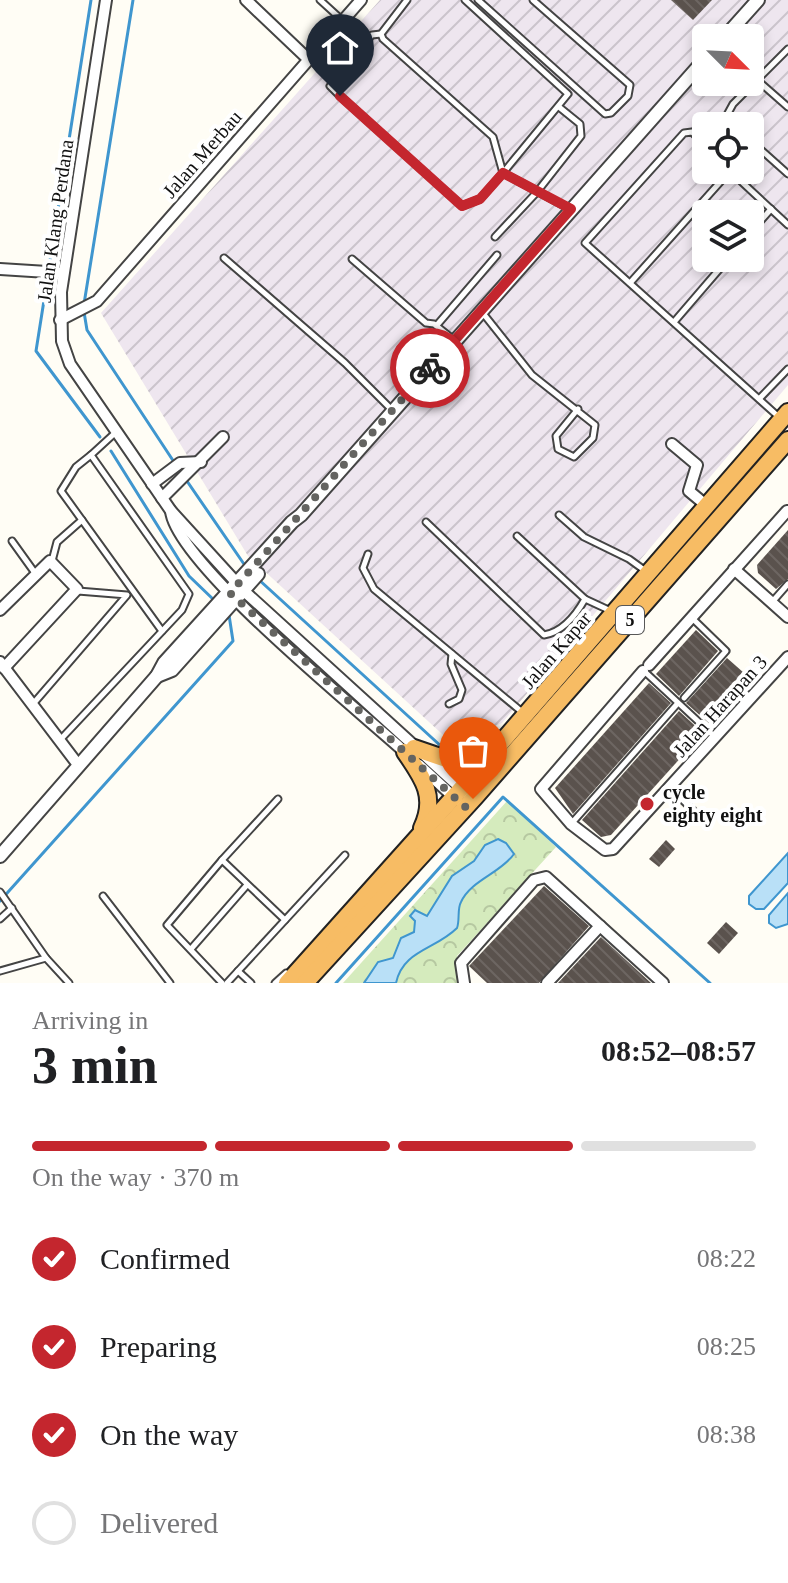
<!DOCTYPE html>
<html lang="en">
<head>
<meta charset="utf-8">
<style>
  body { margin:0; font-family:"Times New Roman",serif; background:#f6f6f6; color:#202124; height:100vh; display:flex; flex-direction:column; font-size:30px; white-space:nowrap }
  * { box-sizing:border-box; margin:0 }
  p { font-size:26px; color:#757577 }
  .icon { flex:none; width:44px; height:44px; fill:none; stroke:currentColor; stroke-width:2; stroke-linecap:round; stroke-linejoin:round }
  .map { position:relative; height:983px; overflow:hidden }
  .sheet { display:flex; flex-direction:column; background:#fff; flex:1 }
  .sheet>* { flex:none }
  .needle { width:52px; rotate:114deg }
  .buttons { position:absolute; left:692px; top:24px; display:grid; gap:16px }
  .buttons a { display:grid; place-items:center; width:72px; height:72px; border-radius:8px; background:#fff; box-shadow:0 4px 12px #0003; font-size:40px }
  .pin { position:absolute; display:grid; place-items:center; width:68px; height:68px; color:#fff; margin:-82px -34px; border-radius:50% 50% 50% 0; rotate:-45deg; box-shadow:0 0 8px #0007 }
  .pin .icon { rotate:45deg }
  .courier { position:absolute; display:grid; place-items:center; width:80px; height:80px; margin:-40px; border:6px solid #c4262e; border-radius:50%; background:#fff; color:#222; box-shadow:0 2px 10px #0007 }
  .head em { font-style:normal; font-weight:800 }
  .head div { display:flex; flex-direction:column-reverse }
  .head { display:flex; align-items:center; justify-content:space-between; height:136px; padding:0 32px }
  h1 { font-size:52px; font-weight:800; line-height:60px }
  .bar { display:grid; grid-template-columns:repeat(4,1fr); gap:12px 8px; align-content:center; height:96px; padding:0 32px }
  .bar i { height:10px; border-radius:6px; background:#e0e0e0 }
  .bar .selected { background:#c4262e }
  .bar p { grid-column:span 4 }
  ol { padding:0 32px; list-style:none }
  li { display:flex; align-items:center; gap:24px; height:88px }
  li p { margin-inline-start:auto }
  li .icon { padding:8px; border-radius:50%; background:#c4262e; color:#fff; stroke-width:4 }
  li:last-child { color:#757577 }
  li i { width:44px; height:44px; border:4px solid #e0e0e0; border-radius:50% }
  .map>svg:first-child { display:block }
  .industrial { fill:url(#industrial-furrows); fill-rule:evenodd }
  .park { fill:url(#park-crowns) }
  .water { fill:#b9e0f7; stroke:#3f96cf; stroke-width:2 }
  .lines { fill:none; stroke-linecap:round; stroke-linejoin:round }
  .stream { stroke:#3f96cf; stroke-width:3 }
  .building { fill:url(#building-back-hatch) }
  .service-casing { stroke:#444; stroke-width:9 }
  .minor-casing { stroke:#444; stroke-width:14 }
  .tertiary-casing { stroke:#444; stroke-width:16 }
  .trunk-casing { stroke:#222; stroke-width:20 }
  .service { stroke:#fff; stroke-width:5 }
  .minor { stroke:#fff; stroke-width:10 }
  .tertiary { stroke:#fff; stroke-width:12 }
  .trunk { stroke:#f7bc64; stroke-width:16 }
  .done { stroke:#646461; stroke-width:8; stroke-dasharray:0 14.4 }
  .route { stroke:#c4262e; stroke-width:10 }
  .poi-dot { fill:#c4262e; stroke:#fff; stroke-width:3 }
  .labels { text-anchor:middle; stroke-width:8; stroke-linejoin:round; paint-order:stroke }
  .shield { fill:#fff; stroke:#585858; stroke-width:2 }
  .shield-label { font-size:18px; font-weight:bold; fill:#111 }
  .street-label { font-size:20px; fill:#111; stroke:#fff }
  .poi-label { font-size:20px; font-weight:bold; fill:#111; stroke:#fff; text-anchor:start }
</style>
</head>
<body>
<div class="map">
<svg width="788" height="983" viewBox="0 0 788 983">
  <defs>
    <pattern id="industrial-furrows" width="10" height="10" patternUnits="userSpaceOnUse" patternTransform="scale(2)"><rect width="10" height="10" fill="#eee6ef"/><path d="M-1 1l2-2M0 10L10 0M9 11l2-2" fill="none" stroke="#cbc4cc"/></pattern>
    <pattern id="park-crowns" width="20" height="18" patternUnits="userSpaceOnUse" patternTransform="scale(2)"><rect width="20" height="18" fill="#d5ebbd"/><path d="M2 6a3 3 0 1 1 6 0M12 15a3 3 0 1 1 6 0" fill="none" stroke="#b6c8a1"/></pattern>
    <pattern id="building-back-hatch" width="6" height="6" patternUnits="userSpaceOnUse" patternTransform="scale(2)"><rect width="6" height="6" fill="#5a524d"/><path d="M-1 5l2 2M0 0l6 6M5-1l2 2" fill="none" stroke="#6d6662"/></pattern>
  </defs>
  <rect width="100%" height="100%" fill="#fffdf5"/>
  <path class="industrial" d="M380,0H788V385L502,723L453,744L248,556L101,313ZM706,38H750V82H706ZM706,126H750V170H706ZM706,214H750V258H706Z"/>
  <polygon class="park" points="507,801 556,847 457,956 461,983 343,983"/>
  <g class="water">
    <path d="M498,839L506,843L514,854C501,873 471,880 461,902C457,909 460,920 457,928C435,950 403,950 396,983H364L378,962L393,958L401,938L414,932L415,921L410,916L415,910L427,916L452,876L474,861L485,845Z"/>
    <polygon points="788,853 788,883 764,909 756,909 749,904 749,896"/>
    <polygon points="788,893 788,924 776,928 769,923 769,915"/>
  </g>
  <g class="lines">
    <g class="stream">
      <polyline points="49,267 91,0"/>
      <polyline points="48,275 36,351 100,437"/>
      <polyline points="84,304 133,0"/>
      <polyline points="84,312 87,330 174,462"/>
      <polyline points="111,451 189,576 215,601"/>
      <polyline points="178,468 246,567"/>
      <polyline points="257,578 443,748"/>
      <polyline points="0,901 233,641 229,615"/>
      <polyline points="336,983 503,797 710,983"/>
    </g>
  </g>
  <g class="building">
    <polygon points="671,0 712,0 693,20"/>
    <polygon points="788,530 788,579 776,589 758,573 757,565"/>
    <polygon points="696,630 718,651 679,696 656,674"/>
    <polygon points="727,658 752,680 711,725 686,703"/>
    <polygon points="649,683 671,703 573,814 555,788"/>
    <polygon points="679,711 703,733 611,835 601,837 582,820"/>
    <polygon points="666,840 675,849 659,867 649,859"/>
    <polygon points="544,886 589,926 539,983 487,983 469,966"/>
    <polygon points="726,922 738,933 719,954 707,943"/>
    <polygon points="601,937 651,983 558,983"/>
  </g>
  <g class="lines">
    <g class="service-casing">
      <g id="service">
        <polyline points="320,0 342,20"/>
        <polyline points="407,0 381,34 383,39 493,137 503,173 568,94 465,0"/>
        <polyline points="478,0 605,114 611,113 628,96 630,85 533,0"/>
        <polyline points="381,34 372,35 330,86 340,96 462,206 480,199 503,173 570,209"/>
        <polyline points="756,79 788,107"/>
        <polyline points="735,126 727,115 733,104 788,49"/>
        <polyline points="750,140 788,174"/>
        <polyline points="706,146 692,132 684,133 585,243 780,418"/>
        <polyline points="730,171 788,225"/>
        <polyline points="750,233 771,209"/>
        <polyline points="495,237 537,192 581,136 580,124 559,107"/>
        <polyline points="224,258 345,363 392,410"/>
        <polyline points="352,259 426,323 434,324 454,340"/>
        <polyline points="630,283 730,171"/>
        <polyline points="482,312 532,375 595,425 593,438 574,457 558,449 556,436 578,409"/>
        <polyline points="674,322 729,258"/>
        <polyline points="437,325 497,255"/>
        <polyline points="760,398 788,369"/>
        <polyline points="91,455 76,467 61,491 162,631"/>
        <polyline points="559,515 584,537 629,559 647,572"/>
        <path d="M426,522L544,635C563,632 576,615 585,599"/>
        <polyline points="517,536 585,599 613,612"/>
        <polyline points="12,541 35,573"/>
        <polyline points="368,554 363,568 374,589 522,712"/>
        <polyline points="52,561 57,542 82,520"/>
        <polyline points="773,601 788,584"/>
        <polyline points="644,671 715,737"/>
        <polyline points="684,698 726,651 692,618"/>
        <polyline points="33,704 127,595 78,591"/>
        <polyline points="449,704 459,699 462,690 451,664 452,654"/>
        <polyline points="60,740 182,610 189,594 91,455 115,433"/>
        <polyline points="670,788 693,810"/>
        <polyline points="571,824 678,703"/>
        <polyline points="222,860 278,799"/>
        <polyline points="0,892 46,958 69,983"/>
        <polyline points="103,896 170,983"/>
        <polyline points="0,919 12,908"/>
        <polyline points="191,949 247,885"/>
        <polyline points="0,971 46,958"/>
        <polyline points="238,971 251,983"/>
        <polyline points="222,983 167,925 222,860 285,920"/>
        <polyline points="227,983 345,855"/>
        <polyline points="275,983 286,973"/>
      </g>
    </g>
    <g class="minor-casing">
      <g id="minor">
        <polyline points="106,0 61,292 62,341 70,364 171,511 244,591 466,793"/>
        <polyline points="246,0 308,59"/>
        <polyline points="0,269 63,273"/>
        <polyline points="60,320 97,301 361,0"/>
        <polyline points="672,444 697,465 689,491 707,506"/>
        <polyline points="152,484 180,463 201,462"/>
        <polyline points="162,498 223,437"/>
        <path d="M171,511C176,563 361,712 407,754"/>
        <polyline points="734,569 788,617"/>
        <polyline points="0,610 50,561 77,589 4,668"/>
        <polyline points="0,662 79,766"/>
        <polyline points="649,665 787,511"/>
        <polyline points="643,671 541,789 571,824 605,850 613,849 788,657"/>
        <polyline points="419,765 457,800"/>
        <polyline points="464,983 461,963 534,880 546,877 663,983"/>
        <polyline points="547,983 600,926"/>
      </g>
    </g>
    <g class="tertiary-casing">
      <g id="tertiary">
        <polyline points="724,38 758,0"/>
        <polyline points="157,676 172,670 258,574"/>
        <polyline points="0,856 157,676 164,663 292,522 301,515 706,58"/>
      </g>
    </g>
    <g class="trunk-casing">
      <g id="trunk">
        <polyline points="414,748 452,761 495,748"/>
        <path d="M405,752C423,778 437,797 422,828"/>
        <polyline points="287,983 461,789 788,412"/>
        <polyline points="305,983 475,797 788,440"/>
      </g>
    </g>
    <use href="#service" class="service"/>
    <use href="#minor" class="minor"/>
    <use href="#tertiary" class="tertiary"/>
    <use href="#trunk" class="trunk"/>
  </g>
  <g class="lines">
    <polyline class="done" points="430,368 230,593 465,807 473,799"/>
    <polyline class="route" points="340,96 462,206 480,199 503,173 571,209 430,368"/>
  </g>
  <circle class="poi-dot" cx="647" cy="804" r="8"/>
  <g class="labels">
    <rect class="shield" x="616" y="606" width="28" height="28" rx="6"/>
    <g class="shield-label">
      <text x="630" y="626">5</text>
    </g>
    <g class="street-label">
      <text transform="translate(202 154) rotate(-49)" y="7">Jalan Merbau</text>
      <text transform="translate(55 221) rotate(-82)" y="7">Jalan Klang Perdana</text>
      <text transform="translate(556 650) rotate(-49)" y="7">Jalan Kapar</text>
      <text transform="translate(720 706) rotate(-48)" y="7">Jalan Harapan 3</text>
    </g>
    <g class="poi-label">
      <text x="663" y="799">cycle<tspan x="663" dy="23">eighty eight</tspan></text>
    </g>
  </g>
</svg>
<div class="buttons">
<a><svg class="needle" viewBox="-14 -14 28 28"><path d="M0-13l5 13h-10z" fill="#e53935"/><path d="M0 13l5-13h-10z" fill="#757577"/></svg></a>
<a><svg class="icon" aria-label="locate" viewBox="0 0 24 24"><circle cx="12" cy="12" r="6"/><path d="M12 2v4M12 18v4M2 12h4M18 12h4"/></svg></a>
<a><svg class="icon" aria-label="layers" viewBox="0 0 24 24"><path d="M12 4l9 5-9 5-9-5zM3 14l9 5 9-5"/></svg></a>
</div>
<div class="pin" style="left:473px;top:799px;background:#ea580c"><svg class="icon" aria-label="bag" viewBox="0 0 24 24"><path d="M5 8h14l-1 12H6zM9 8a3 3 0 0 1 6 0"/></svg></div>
<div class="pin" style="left:340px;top:96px;background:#1f2937"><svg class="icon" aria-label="home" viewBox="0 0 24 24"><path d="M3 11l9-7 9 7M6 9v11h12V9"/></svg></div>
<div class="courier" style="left:430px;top:368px"><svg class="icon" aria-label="bike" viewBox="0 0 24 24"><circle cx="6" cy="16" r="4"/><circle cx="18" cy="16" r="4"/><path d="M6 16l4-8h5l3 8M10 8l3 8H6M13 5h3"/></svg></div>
</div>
<section class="sheet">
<div class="head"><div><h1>3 min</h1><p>Arriving in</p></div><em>08:52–08:57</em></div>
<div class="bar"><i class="selected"></i><i class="selected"></i><i class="selected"></i><i></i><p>On the way · 370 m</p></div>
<ol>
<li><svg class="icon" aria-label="check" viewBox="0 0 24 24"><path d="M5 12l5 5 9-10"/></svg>Confirmed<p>08:22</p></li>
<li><svg class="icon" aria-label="check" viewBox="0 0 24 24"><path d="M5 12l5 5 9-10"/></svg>Preparing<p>08:25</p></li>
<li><svg class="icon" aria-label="check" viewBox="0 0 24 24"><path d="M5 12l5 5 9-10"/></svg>On the way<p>08:38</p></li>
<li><i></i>Delivered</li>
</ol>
</section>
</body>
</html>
